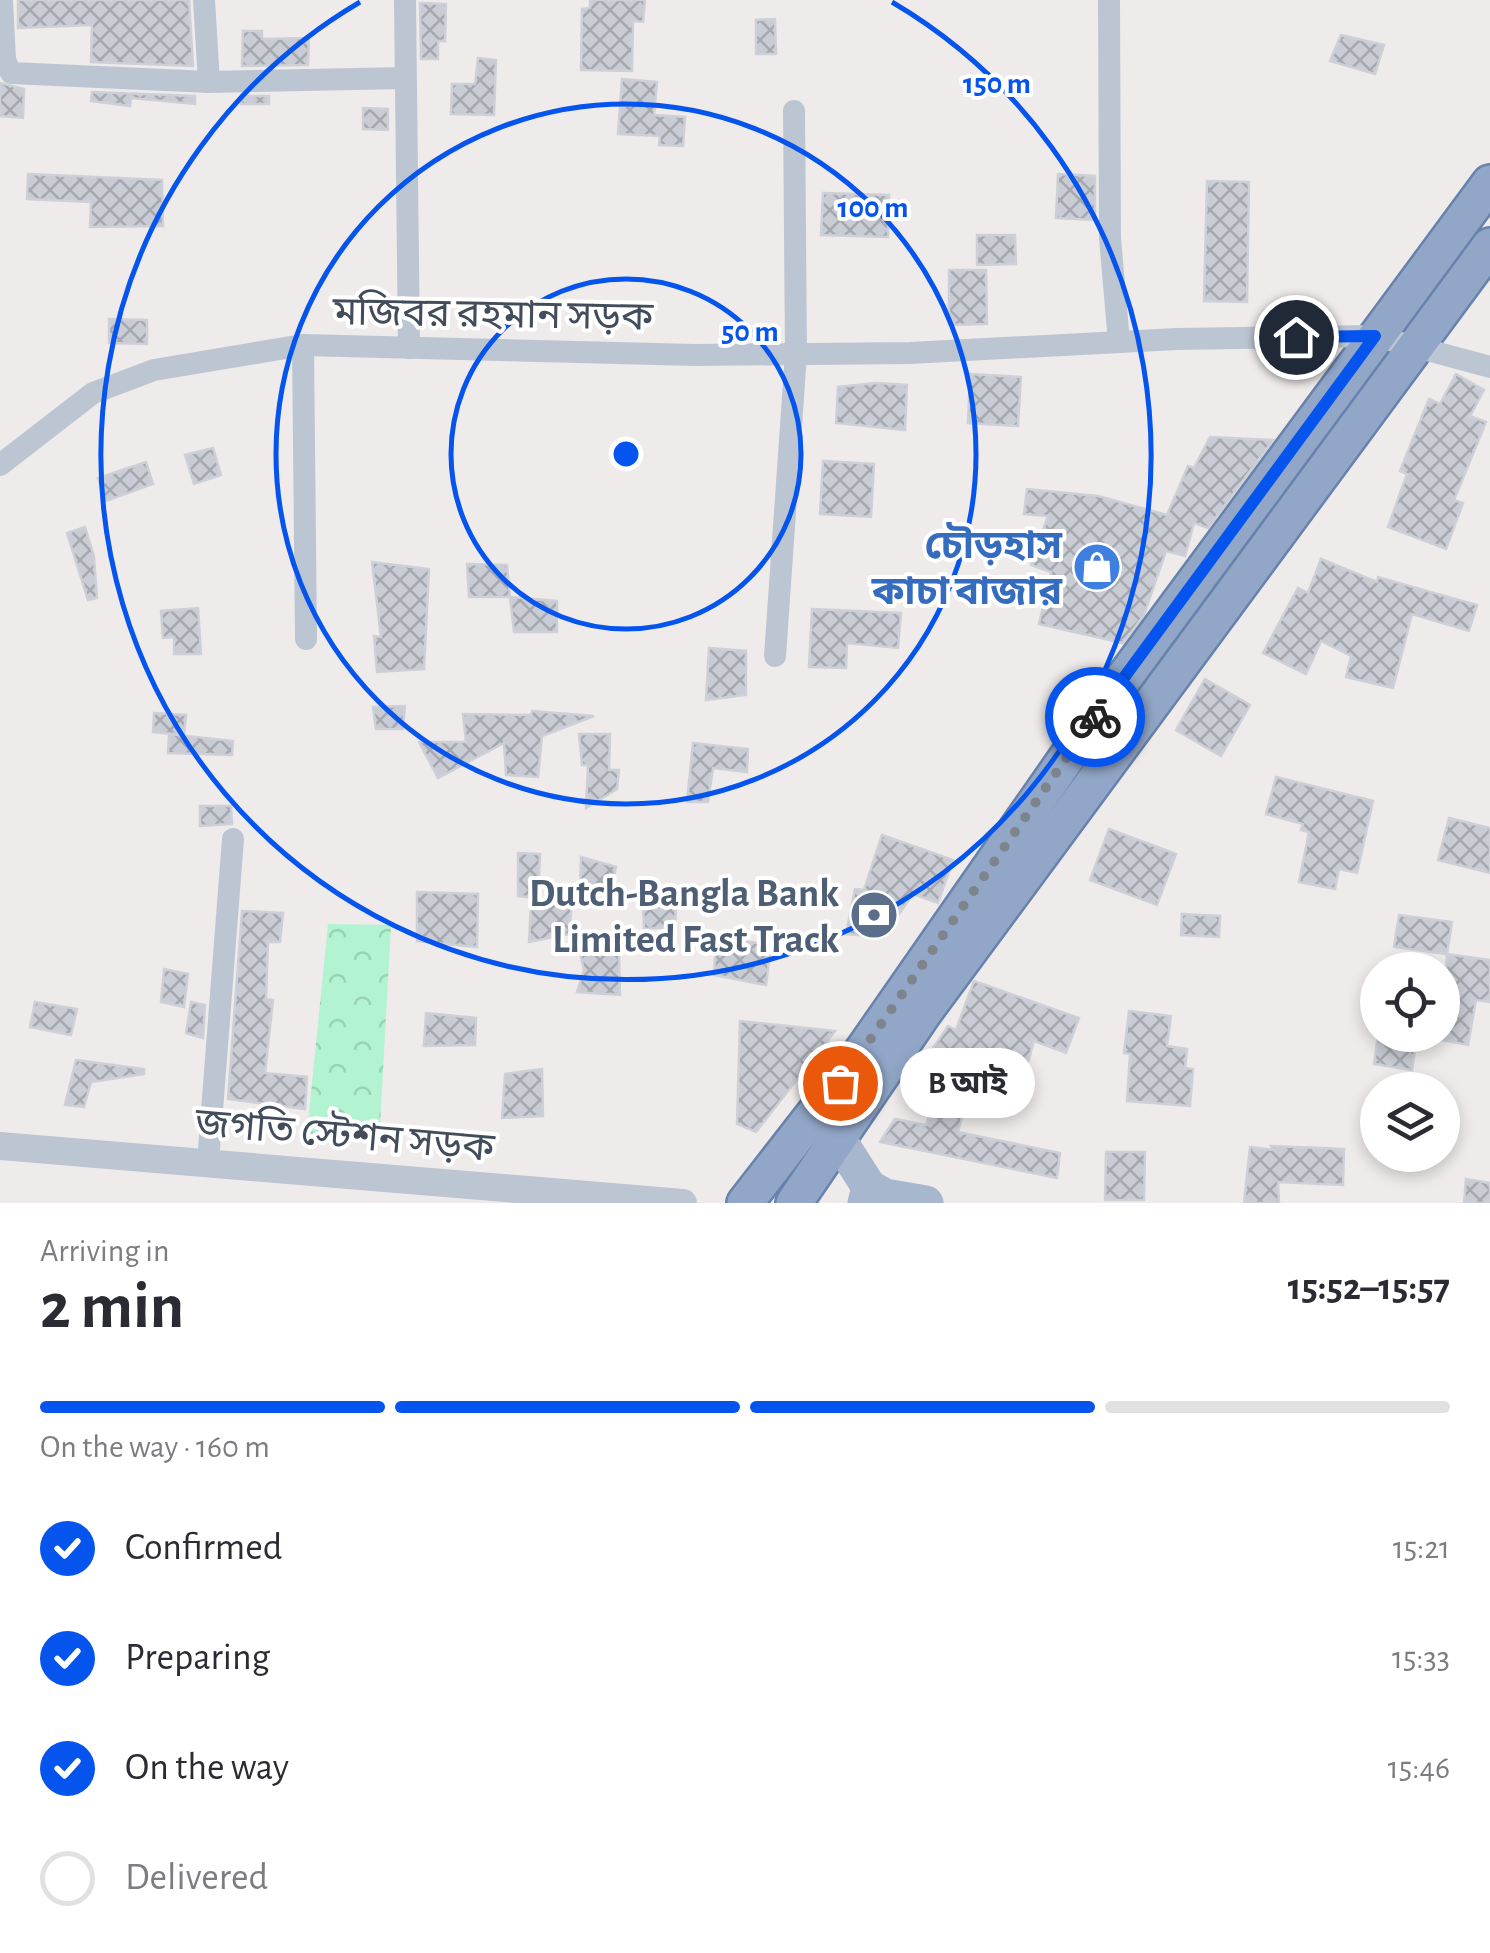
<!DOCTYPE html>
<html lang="en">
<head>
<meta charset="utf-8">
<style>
  body { margin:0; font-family:"Alegreya Sans","Noto Sans Bengali",sans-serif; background:#f2f2f3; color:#2b2b33; height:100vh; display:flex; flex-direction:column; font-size:38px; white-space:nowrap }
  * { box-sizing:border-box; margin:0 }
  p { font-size:32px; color:#7c7c81 }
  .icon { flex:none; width:55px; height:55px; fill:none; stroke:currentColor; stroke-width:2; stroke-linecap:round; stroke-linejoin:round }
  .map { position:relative; height:1203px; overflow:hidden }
  .side { display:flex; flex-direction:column; background:#fff; flex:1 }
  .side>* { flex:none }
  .controls { position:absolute; left:1360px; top:952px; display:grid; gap:20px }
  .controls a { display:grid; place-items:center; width:100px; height:100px; border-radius:50%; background:#fff; box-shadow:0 5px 15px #0003; font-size:50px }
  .pin { position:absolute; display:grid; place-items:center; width:85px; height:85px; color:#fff; margin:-42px; border:5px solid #fff; border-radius:50%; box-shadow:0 2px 10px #0007 }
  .courier { position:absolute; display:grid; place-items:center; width:100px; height:100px; margin:-50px; border:8px solid #0554ee; border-radius:50%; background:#fff; color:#222; box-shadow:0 2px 12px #0007 }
  .bubble { position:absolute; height:70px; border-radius:35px; background:#fff; box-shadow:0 5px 15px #0003; font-size:32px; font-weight:700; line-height:70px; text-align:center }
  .head em { font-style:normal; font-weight:700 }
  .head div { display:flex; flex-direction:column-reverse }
  .head { display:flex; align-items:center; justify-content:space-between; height:170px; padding:0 40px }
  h1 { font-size:65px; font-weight:700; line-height:75px }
  .bar { display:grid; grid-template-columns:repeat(4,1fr); gap:15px 10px; align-content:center; height:120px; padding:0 40px }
  .bar i { height:12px; border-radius:8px; background:#e1e1e2 }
  .bar .selected { background:#0554ee }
  .bar p { grid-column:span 4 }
  ol { padding:0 40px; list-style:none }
  li { display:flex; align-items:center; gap:30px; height:110px }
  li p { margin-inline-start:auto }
  li .icon { padding:10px; border-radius:50%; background:#0554ee; color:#fff; stroke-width:4 }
  li:last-child { color:#7c7c81 }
  li i { width:55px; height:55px; border:5px solid #e1e1e2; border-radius:50% }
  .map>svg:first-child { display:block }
  .park { fill:url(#park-crowns) }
  .building { fill:url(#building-cross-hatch); stroke:#ced0d8; stroke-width:2.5 }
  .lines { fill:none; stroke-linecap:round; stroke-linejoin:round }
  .trunk-casing { stroke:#6782ac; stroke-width:40 }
  .minor { stroke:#bcc6d3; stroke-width:22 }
  .tertiary { stroke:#bcc6d3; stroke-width:28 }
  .primary { stroke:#a7b7ce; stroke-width:35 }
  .trunk { stroke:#92a7c8; stroke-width:35 }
  .done { stroke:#7e848c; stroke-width:10; stroke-dasharray:0 18 }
  .route { stroke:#0554ee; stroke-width:12 }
  .ring { fill:none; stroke:#0554ee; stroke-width:5 }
  .labels { text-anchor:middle; stroke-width:8; stroke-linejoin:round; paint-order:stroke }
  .street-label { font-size:40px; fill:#424c5a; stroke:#fff }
  .shop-label { font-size:40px; font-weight:bold; fill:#366cbe; stroke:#fff; text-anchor:end }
  .service-label { font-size:40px; font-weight:bold; fill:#4e5e75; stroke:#fff; text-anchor:end }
  .centre { fill:#0554ee; stroke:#fff; stroke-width:5 }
  .ring-label { font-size:30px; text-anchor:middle; font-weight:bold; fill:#0554ee; stroke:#fff; stroke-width:8; stroke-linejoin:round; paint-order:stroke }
</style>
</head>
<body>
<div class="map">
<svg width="1490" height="1203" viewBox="0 0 1490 1203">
  <defs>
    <pattern id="park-crowns" width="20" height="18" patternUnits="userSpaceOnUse" patternTransform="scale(2.5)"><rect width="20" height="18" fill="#b2f3d1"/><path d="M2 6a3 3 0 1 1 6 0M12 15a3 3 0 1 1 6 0" fill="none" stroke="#9ad2b6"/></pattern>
    <pattern id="building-cross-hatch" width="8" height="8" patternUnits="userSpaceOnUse" patternTransform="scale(2.5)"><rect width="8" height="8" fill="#c9ccd4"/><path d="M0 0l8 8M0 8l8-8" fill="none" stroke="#a5a8af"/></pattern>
  </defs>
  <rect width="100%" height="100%" fill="#eeebea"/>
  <polygon class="park" points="328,924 391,925 379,1145 307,1133"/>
  <g class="building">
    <polygon points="18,0 189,0 193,66 91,62 92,25 18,28"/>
    <polygon points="590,0 645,0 643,22 633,21 632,71 581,70 582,9 590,8"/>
    <polygon points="420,3 446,4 445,41 438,41 438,59 421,59"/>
    <polygon points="775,19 776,54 756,54 756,20"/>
    <polygon points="243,31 262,31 262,39 309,38 308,65 242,66"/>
    <polygon points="1341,35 1384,45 1375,74 1330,61"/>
    <polygon points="478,58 496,60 494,115 451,114 452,84 475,84"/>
    <polygon points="622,79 657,82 654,115 685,117 683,146 659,145 660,136 618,134"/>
    <polygon points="0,83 24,89 23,118 0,116"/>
    <polygon points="92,92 195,96 195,104 131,98 130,106 91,101"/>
    <rect x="241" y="96" width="28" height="8"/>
    <polygon points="363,108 388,109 388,130 363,129"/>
    <polygon points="28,174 162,180 163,226 90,227 91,202 27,199"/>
    <polygon points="1058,174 1095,176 1095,220 1056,218"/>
    <polygon points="1207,181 1249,182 1247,302 1204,301"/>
    <polygon points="823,193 889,195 888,237 821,235"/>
    <polygon points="977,235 1015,235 1016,264 977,265"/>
    <polygon points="949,270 986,270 987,324 949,325"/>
    <polygon points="109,319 147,320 147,344 109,343"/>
    <polygon points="970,374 1021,377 1018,426 968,423"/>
    <polygon points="1456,374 1484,390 1470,416 1486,422 1454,500 1463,503 1446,549 1388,527 1407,474 1400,471 1429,399 1440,404"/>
    <polygon points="876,383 907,385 905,430 836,423 838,387"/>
    <polygon points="1210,437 1273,440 1208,528 1194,523 1185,556 1166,551 1144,615 1123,643 1039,624 1051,572 1031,565 1048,516 1024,514 1027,489 1098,496 1167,515 1188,466 1194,468"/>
    <polygon points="213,448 221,475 194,484 185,455"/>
    <polygon points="823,461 874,464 871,517 820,514"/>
    <polygon points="146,462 153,484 106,501 98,478"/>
    <polygon points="85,527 94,557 97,598 88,600 67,533"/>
    <polygon points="1321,559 1377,582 1378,577 1477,605 1469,631 1412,614 1393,688 1346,677 1351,656 1321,641 1306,674 1263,653 1298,588 1308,593"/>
    <polygon points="372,562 429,569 424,669 377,672 374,636 381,637"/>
    <polygon points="467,564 507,565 510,597 469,597"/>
    <polygon points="510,597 557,601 557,632 514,632"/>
    <polygon points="198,608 201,654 174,654 174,637 163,638 161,611"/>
    <polygon points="812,609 901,613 898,648 847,643 846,668 809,667"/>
    <polygon points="709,648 746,651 746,695 706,700"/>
    <polygon points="1205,679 1250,705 1221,756 1176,730"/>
    <polygon points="405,706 403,729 376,729 373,707"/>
    <polygon points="532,711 594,716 542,736 538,777 506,775 504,743 438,778 419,742 466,742 463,714 531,715"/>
    <polygon points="154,713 186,715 184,735 153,732"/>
    <polygon points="169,734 233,741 232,755 168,753"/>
    <polygon points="579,734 610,734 609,770 619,770 617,789 586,808 588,765 582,765"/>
    <polygon points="693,743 748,749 747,772 713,768 708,802 687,802"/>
    <polygon points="1276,777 1373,801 1357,873 1339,869 1335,889 1299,882 1309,832 1301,830 1303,824 1266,814"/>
    <polygon points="200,806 231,806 232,824 200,826"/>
    <polygon points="1449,818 1490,828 1490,873 1438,860"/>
    <polygon points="1109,829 1176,854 1157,905 1090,880"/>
    <polygon points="882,835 953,860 938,903 913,894 883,937 846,934 855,889 864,890"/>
    <polygon points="518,853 540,854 538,898 518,896"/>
    <polygon points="581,857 616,867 611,891 580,892"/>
    <polygon points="417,892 478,894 477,947 417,941"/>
    <polygon points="531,902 572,902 569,934 529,942"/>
    <polygon points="643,903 676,905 675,927 644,929"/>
    <polygon points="242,911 283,913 280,942 268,942 266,999 273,1000 265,1073 307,1077 305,1109 228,1099"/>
    <polygon points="1182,914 1220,916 1219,937 1181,935"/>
    <polygon points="1399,915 1452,922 1447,954 1394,947"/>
    <polygon points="716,937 771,945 766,985 714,975"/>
    <polygon points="579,948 619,955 620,995 577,992 584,970"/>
    <polygon points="1447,954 1490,960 1490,1002 1476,1000 1468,1045 1442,1040"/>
    <polygon points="164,969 188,974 184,1007 161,1002"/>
    <polygon points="974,981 1079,1018 1066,1053 1034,1041 1023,1080 976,1066 958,1132 1060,1153 1057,1178 880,1142 895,1119 926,1125 937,1095 911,1081 948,1026 956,1030"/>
    <polygon points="35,1002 77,1009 71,1035 30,1027"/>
    <polygon points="191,1002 205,1005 203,1038 186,1033"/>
    <polygon points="1129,1011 1171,1016 1167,1046 1187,1049 1185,1068 1193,1069 1190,1106 1127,1101 1130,1054 1124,1053"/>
    <polygon points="426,1013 476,1018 475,1045 424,1046"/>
    <polygon points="740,1021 835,1031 756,1132 737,1124"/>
    <polygon points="1378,1035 1417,1035 1412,1070 1374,1064"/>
    <polygon points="76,1060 144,1069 144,1074 91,1082 84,1107 65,1105"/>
    <polygon points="542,1069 543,1116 502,1118 505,1074"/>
    <polygon points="1271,1146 1344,1149 1343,1185 1278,1182 1279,1203 1244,1203 1250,1147 1273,1150"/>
    <polygon points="1106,1152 1145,1152 1144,1200 1105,1200"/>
    <polygon points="1466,1179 1490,1183 1490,1203 1464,1203"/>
  </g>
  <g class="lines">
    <g class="trunk-casing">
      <g id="trunk">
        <polyline points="745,1203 857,1059 1098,713 1490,183"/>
        <polyline points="794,1203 924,1012 1490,246"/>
      </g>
    </g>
    <g class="minor">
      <polyline points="2,0 5,60 11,73 209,82 405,78"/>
      <polyline points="204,0 209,82"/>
      <polyline points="405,0 409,348"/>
      <polyline points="1109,0 1110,238 1119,342"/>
      <polyline points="303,345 306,639"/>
      <polyline points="0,465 93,393 154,370 303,345 695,355 910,353 1177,339 1375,336 1490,367"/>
      <polyline points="775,656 796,354 794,111"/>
      <polyline points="208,1162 233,839"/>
    </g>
    <polyline class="tertiary" points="0,1146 683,1203"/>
    <g class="primary">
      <polyline points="823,1115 869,1187 865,1203"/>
      <polyline points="869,1187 885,1196 926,1203"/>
    </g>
    <use href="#trunk" class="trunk"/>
  </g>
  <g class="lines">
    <polyline class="done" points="840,1083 1095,717"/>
    <polyline class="route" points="1095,717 1375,336 1296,337"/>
  </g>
  <g class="ring">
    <circle cx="626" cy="454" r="175"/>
    <circle cx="626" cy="454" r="350"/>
    <path d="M892 2A525 525 0 1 1 360 2"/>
  </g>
  <defs>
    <g id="shop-disc" transform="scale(2.5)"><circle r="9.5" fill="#3f7fe0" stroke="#fff"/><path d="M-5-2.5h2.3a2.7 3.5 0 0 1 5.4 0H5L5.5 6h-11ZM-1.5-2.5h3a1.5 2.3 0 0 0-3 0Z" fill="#fff"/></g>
    <g id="bank-disc" transform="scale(2.5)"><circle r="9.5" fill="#5c6f8a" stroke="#fff"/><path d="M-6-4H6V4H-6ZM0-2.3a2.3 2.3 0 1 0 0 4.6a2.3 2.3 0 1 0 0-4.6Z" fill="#fff"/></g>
  </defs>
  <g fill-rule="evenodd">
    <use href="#shop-disc" x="1097" y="567"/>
    <use href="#bank-disc" x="874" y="915"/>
  </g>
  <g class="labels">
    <g class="street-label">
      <text transform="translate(493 313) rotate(1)" y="14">মজিবর রহমান সড়ক</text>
      <text transform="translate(345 1134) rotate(5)" y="14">জগতি স্টেশন সড়ক</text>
    </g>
    <g class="shop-label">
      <text x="1062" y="558">চৌড়হাস<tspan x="1062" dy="46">কাচা বাজার</tspan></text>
    </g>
    <g class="service-label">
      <text x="839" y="906">Dutch-Bangla Bank<tspan x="839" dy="46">Limited Fast Track</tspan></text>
    </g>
  </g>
  <circle cx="626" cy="454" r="15" class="centre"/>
  <g class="ring-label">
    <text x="997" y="93">150 m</text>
    <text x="873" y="217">100 m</text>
    <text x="750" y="341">50 m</text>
  </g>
</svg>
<div class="controls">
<a><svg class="icon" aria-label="locate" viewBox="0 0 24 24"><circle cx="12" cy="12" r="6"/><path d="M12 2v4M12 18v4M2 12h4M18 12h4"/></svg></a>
<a><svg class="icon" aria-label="layers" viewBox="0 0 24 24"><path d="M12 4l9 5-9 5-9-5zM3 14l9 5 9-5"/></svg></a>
</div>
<div class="pin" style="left:840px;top:1083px;background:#ea580c"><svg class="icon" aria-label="bag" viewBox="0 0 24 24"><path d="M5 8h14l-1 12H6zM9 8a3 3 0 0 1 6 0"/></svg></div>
<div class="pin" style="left:1296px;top:337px;background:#1f2937"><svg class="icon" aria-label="home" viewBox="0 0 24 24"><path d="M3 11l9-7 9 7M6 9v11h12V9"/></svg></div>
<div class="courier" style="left:1095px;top:717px"><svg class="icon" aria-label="bike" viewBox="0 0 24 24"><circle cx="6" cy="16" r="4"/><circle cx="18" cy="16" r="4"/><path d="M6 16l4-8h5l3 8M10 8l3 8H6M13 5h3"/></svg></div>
<div class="bubble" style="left:900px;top:1048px;width:135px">B আই</div>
</div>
<section class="side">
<div class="head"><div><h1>2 min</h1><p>Arriving in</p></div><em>15:52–15:57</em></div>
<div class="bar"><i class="selected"></i><i class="selected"></i><i class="selected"></i><i></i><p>On the way · 160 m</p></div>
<ol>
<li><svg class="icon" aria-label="check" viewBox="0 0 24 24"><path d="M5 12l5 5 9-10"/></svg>Confirmed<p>15:21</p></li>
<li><svg class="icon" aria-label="check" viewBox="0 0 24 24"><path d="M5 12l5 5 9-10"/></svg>Preparing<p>15:33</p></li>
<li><svg class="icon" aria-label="check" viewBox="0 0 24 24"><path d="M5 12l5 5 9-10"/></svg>On the way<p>15:46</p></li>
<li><i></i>Delivered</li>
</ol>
</section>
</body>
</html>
